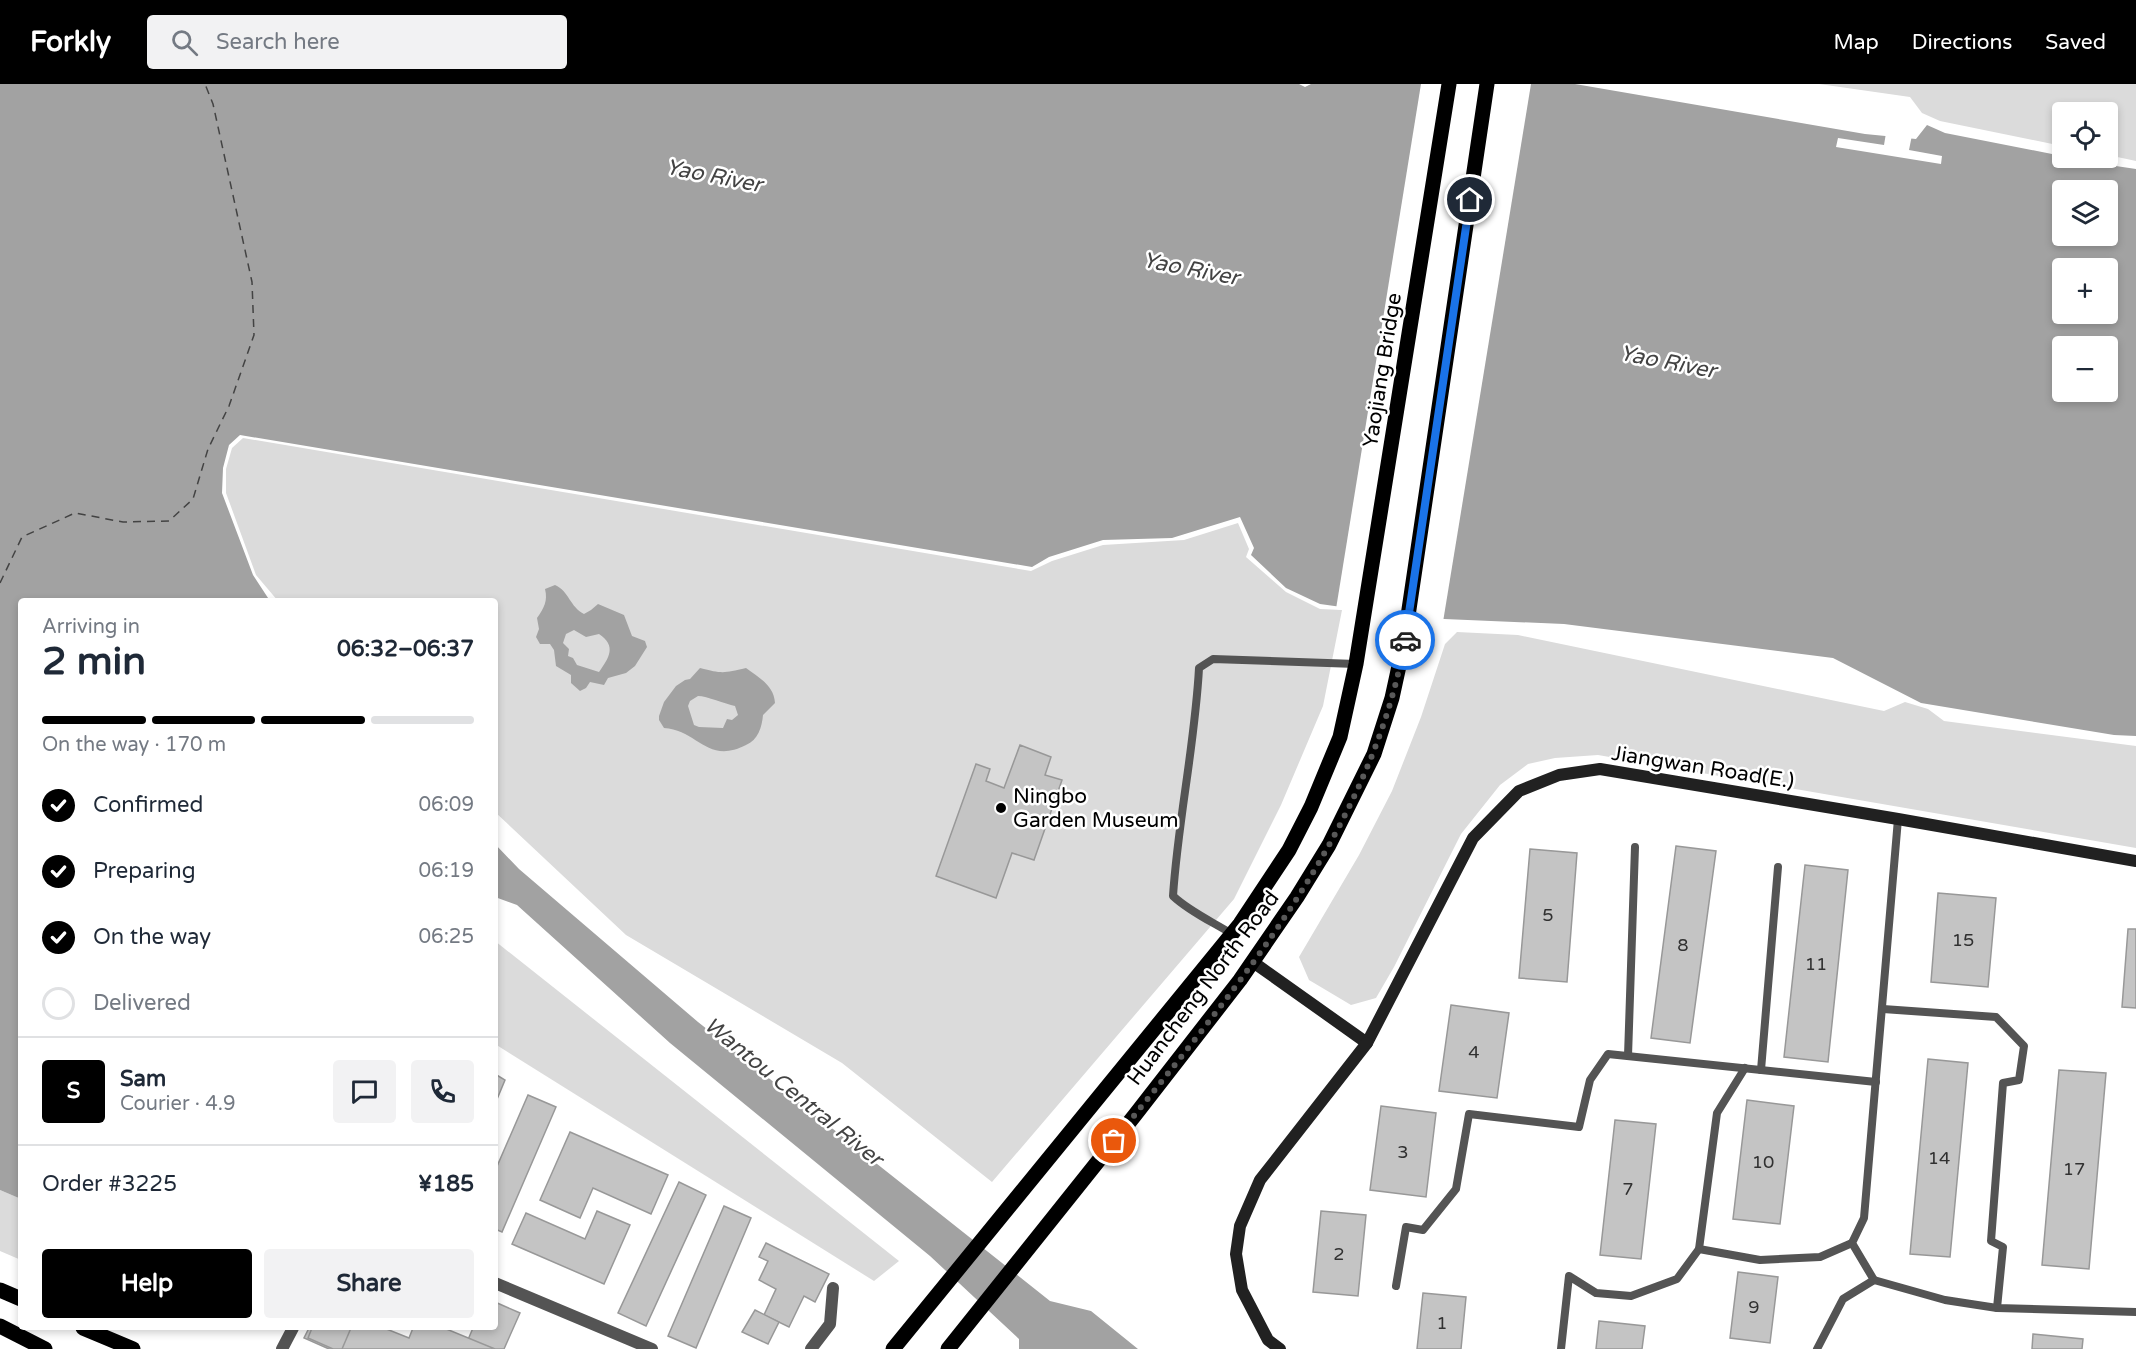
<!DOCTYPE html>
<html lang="en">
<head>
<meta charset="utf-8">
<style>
  body { margin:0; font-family:"Varela Round",sans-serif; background:#f2f2f3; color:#1f2937; height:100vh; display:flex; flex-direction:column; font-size:22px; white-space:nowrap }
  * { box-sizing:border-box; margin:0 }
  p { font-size:20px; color:#747a83 }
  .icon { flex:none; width:33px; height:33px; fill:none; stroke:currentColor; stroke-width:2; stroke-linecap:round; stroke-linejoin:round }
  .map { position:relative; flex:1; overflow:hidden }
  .sheet { position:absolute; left:18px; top:514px; width:480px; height:732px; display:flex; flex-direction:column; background:#fff; border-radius:6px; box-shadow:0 3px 9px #0003 }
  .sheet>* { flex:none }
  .buttons { position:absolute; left:2052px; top:18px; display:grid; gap:12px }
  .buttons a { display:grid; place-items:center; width:66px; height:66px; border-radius:6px; background:#fff; box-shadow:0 3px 9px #0003; font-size:30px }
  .pin { position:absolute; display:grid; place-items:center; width:51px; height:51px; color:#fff; margin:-26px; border:3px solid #fff; border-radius:50%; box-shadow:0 2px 6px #0007 }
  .courier { position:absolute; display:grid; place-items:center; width:60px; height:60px; margin:-30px; border:4px solid #1a73e8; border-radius:50%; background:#fff; color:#222; box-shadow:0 2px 8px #0007 }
  .overview em { font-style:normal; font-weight:700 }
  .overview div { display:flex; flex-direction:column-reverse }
  .overview { display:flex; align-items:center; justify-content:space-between; height:102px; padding:0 24px }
  h1 { font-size:39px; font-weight:700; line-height:45px }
  .bar { display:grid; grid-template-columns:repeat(4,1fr); gap:9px 6px; align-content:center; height:72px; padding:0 24px }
  .bar i { height:8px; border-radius:4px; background:#e0e1e3 }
  .bar .current { background:#000 }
  .bar p { grid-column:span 4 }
  .line { display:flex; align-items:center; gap:15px; padding:0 24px; border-top:2px solid #e0e1e3 }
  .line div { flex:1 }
  .round { display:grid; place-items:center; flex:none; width:63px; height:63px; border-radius:6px; background:#f2f2f3 }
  ol { padding:0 24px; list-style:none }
  li { display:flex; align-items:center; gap:18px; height:66px }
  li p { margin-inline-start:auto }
  li .icon { padding:6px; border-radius:50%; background:#000; color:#fff; stroke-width:4 }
  li:last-child { color:#747a83 }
  li i { width:33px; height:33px; border:3px solid #e0e1e3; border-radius:50% }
  .button { display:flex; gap:12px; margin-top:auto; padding:12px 24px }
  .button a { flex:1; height:69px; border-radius:6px; background:#000; color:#fff; font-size:24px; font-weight:700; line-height:69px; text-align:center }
  .button a+a { background:#f2f2f3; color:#1f2937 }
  header { display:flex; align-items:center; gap:36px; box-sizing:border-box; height:84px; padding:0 30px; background:#000; color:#fff }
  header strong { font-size:28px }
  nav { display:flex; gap:33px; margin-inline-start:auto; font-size:21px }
  .search { width:420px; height:54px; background:#f2f2f3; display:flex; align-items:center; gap:15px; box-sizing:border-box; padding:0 21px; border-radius:6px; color:#747a83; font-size:22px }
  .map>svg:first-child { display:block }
  .green { fill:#dbdbdb }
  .water { fill:#a2a2a2; fill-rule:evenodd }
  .pier { fill:#fff }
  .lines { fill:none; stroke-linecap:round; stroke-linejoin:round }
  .ferry { stroke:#434343; stroke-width:1.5; stroke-dasharray:8 6; stroke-linecap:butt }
  .building { fill:#c4c4c4; stroke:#989898; stroke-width:1.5 }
  .lane { stroke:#545454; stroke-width:8 }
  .street { stroke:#545454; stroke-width:12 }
  .secondary { stroke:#212121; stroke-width:12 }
  .primary { stroke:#000; stroke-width:15 }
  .done { stroke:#595959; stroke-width:6; stroke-dasharray:0 10.8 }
  .route { stroke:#1a73e8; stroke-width:8 }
  .poi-dot { fill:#000; stroke:#fff; stroke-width:2 }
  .labels { text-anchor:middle; stroke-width:5; stroke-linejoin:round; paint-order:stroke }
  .number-label { font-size:18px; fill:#313131 }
  .street-label { font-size:21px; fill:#000; stroke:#fff }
  .poi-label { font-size:21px; fill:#000; stroke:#fff; text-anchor:start }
  .water-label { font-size:22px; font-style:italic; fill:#434343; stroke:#fff }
</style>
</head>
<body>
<header>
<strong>Forkly</strong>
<div class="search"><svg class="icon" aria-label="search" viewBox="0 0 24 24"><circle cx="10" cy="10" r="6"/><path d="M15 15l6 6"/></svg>Search here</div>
<nav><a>Map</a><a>Directions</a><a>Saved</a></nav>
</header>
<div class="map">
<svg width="2136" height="1265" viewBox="0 0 2136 1265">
  <rect width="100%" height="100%" fill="#fff"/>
  <g class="green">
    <polygon points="1819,0 2136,0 2136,77 2108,71 2108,28 2062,28 2062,62 1940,37 1922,29 1910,13"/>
    <polygon points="243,354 1031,487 1052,477 1103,461 1184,456 1238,439 1249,465 1246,473 1286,508 1320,525 1342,526 1323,622 1281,721 1234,815 992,1098 842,979 626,851 495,728 495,518 278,517 256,491 226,409 226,385 232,364"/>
    <polygon points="1457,548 1518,551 1884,627 1905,618 1928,625 1944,637 2136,662 2136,764 1598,671 1555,674 1528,680 1500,701 1461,750 1394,883 1376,914 1351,921 1309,896 1299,873 1359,771 1392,707 1421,633 1445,560"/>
    <polygon points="495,857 899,1177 874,1197 495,960"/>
    <polygon points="0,1106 21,1115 21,1176 0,1167"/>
  </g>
  <g class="water">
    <path d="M0,0H1299L1305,3L1311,0H1575L1865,50L1916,55L1927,41L1945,49L2062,72V74L2136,85V652L2114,651L1921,619L1833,574L1564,540L1421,534L1320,520L1286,504L1251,471L1254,464L1240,433L1172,454L1103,456L1049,473L1032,483L240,351L229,361L223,384L222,409L253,491L270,517L21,518V1115L0,1106ZM2062,106H2108V152H2062ZM2062,184H2108V230H2062ZM2062,262H2108V308H2062Z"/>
    <path d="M555,501C569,507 570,523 584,530L591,526L598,520L624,531L632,552L645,557L647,563L635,582L626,589L608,594L604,601L590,598L586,604L580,607L571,599V591L556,582L554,566L550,560H540L536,553L539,545L537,534C544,524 548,517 545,505ZM574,546L586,553L599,550C617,562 609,574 599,588L577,581L573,574L568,572L569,565L563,559L566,550Z"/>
    <path d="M700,584C723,590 724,589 746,584C758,593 774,601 775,619L763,631C762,643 758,656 746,661C707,681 698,646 664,644L659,636V632L664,618L676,602L685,596L690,595ZM698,612C707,612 725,620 735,622L738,631L732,636L727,635L723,644L699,643L694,641L688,622L690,617Z"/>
    <polygon points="495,760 519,785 698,938 1050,1217 1091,1227 1138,1265 1019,1265 1019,1255 930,1172 670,959 517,821 495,813"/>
  </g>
  <g class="pier">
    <polygon points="1421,0 1531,0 1443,538 1421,537 1336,525"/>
    <polygon points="1886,49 1912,51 1909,66 1942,72 1941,80 1836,63 1838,54 1884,61"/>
  </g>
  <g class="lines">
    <polyline class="ferry" points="0,499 22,453 75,429 123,438 169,437 193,415 208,365 229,322 254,251 252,198 213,20 205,0"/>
  </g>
  <g class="building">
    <polygon points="1020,661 1051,673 1045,691 1062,696 1034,776 1012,769 996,814 936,792 976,680 990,685 986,697 1004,704"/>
    <polygon points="1676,762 1716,767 1690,959 1651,954"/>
    <polygon points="1530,765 1577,769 1567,898 1519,894"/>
    <polygon points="1805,781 1848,786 1828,978 1784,973"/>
    <polygon points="1938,809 1996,814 1988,903 1931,898"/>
    <polygon points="2128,845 2136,845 2136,924 2122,923"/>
    <polygon points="1451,921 1509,929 1497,1014 1439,1007"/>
    <polygon points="1928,975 1968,979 1950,1173 1910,1170"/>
    <polygon points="2059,986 2106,989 2089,1185 2042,1181"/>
    <polygon points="495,990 505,996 495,1020"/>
    <polygon points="528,1011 556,1023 502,1148 495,1145 495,1087"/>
    <polygon points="1747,1016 1794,1022 1780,1140 1733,1135"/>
    <polygon points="1381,1022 1436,1029 1426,1113 1370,1106"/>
    <polygon points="1615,1036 1656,1040 1641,1175 1600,1171"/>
    <polygon points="570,1048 668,1091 651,1130 593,1104 580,1134 540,1116"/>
    <polygon points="679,1098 706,1111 646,1242 618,1229"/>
    <polygon points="724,1122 751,1134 696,1264 668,1252"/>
    <polygon points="597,1127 630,1141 604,1200 512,1160 526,1129 585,1155"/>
    <polygon points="1321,1127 1366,1131 1358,1212 1313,1208"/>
    <polygon points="766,1159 829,1190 815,1218 804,1212 789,1243 764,1231 776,1205 759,1196 768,1177 759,1173"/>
    <polygon points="1738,1188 1778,1193 1770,1259 1730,1254"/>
    <polygon points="1423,1209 1466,1213 1461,1265 1417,1265"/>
    <polygon points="495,1218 520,1229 504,1265 464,1265 473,1244 495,1244"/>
    <polygon points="755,1226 779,1238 768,1260 742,1248"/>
    <polygon points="1599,1237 1645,1242 1642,1265 1596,1265"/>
    <polygon points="309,1244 384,1244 409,1254 413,1244 444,1244 495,1265 329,1265 304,1254"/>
    <polygon points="312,1244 351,1244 342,1265 333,1265 308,1254"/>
    <polygon points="2033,1250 2083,1255 2082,1265 2032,1265"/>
  </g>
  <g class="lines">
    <g class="lane">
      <path d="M1232,850C1213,838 1190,828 1173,812C1178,736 1195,660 1199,584L1213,575L1356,580"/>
      <polyline points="1883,925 1996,933 2024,962 2019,996 2003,999 1991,1157 2003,1163 1997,1224"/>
      <polyline points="1628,972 1635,763"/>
      <polyline points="1745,984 1717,1029 1699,1165 1760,1176 1820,1173 1852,1159"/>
      <polyline points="1761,986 1778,783"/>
      <polyline points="1874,1196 1852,1159 1864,1134 1898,735"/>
      <polyline points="1396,1202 1406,1143 1423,1146 1456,1105 1469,1030 1579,1043 1590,996 1608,970 1876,998"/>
      <polyline points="1561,1265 1569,1192 1596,1209 1631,1212 1677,1195 1699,1165"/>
      <polyline points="1817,1265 1843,1215 1874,1196 1945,1216 1997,1224 2136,1228"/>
    </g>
    <g class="street">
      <polyline points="495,1199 652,1265"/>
      <polyline points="282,1265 293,1244"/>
      <polyline points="811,1265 830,1240 833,1204"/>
    </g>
    <g class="secondary">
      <polyline points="1253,878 1367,959 1473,754 1519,707 1559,691 1600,685 1898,735 2136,777"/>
      <polyline points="1280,1265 1268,1256 1242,1206 1236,1170 1240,1142 1260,1096 1367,959"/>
    </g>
    <g class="primary">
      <polyline points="0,1206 21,1215"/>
      <polyline points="0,1242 45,1265"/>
      <polyline points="83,1244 133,1265"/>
      <polyline points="893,1265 1240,840 1289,766 1311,723 1340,653 1356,580 1449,0"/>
      <polyline points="948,1265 1135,1031 1240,896 1297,813 1329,761 1374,670 1392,614 1404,559 1487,0"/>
    </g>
  </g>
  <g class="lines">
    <path class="done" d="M1114,1057C1232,908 1372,749 1405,556"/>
    <polyline class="route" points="1405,556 1470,116"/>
  </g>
  <circle class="poi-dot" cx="1001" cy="724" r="6"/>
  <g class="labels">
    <g class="number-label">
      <text x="1548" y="837">5</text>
      <text x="1963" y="862">15</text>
      <text x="1683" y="867">8</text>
      <text x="1816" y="886">11</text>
      <text x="1474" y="974">4</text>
      <text x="1403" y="1074">3</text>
      <text x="1939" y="1080">14</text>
      <text x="1763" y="1084">10</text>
      <text x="2074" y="1091">17</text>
      <text x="1628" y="1111">7</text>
      <text x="1339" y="1176">2</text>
      <text x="1754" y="1229">9</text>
      <text x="1442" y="1245">1</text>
    </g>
    <g class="street-label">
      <text transform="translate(1382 286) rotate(-81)" y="7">Yaojiang Bridge</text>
      <text transform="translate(1703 683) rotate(9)" y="7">Jiangwan Road(E.)</text>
      <text transform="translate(1203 904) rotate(-53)" y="7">Huancheng North Road</text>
    </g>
    <g class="poi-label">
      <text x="1013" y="719">Ningbo<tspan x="1013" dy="24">Garden Museum</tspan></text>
    </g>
    <g class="water-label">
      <text transform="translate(714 91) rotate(11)" y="8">Yao River</text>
      <text transform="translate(1191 184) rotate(11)" y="8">Yao River</text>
      <text transform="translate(1668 277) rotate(11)" y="8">Yao River</text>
      <text transform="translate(794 1007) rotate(39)" y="8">Wantou Central River</text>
    </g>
  </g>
</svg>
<div class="buttons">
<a><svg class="icon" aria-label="locate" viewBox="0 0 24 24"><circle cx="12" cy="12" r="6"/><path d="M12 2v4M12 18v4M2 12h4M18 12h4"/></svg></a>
<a><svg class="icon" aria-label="layers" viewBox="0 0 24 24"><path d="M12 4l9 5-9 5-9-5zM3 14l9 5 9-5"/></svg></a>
<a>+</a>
<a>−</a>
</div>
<div class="pin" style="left:1114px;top:1057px;background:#ea580c"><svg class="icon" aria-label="bag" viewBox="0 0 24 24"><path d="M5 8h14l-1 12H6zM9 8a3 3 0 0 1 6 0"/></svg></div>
<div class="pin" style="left:1470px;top:116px;background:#1f2937"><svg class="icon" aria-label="home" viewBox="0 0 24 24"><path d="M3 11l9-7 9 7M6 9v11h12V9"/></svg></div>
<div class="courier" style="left:1405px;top:556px"><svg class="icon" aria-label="car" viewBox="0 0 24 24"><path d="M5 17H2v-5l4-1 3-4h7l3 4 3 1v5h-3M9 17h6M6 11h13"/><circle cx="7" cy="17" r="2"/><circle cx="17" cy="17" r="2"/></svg></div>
<section class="sheet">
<div class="overview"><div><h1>2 min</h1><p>Arriving in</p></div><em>06:32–06:37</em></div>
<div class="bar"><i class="current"></i><i class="current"></i><i class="current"></i><i></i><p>On the way · 170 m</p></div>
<ol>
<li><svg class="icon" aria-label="check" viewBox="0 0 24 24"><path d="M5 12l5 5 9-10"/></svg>Confirmed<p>06:09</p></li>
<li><svg class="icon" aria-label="check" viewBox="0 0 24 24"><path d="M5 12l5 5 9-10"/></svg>Preparing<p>06:19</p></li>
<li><svg class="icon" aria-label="check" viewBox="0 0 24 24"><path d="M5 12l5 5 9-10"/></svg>On the way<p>06:25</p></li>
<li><i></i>Delivered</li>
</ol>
<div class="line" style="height:108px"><b class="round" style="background:#000;color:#fff">S</b><div><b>Sam</b><p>Courier · 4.9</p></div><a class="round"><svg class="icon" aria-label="chat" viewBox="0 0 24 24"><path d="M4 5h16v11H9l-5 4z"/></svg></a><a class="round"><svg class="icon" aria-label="phone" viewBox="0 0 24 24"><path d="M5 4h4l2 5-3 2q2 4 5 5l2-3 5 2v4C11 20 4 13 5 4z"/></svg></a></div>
<div class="line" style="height:78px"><div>Order #3225</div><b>¥185</b></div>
<div class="button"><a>Help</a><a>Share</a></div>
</section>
</div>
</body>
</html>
